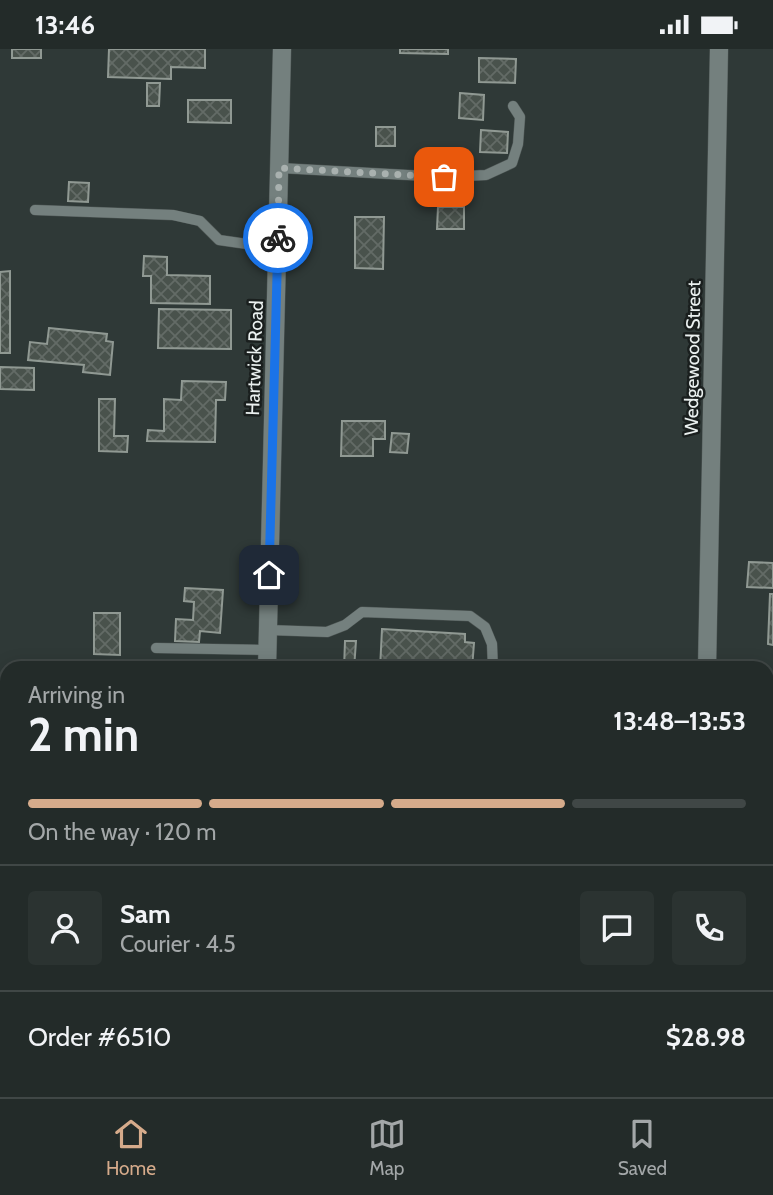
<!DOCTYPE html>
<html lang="en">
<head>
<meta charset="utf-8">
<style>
  body { margin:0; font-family:Cabin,sans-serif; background:#2b3331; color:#f1f3f6; height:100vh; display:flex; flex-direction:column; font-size:26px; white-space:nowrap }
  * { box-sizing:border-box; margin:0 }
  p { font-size:23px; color:#a3a7a8 }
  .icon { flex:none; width:38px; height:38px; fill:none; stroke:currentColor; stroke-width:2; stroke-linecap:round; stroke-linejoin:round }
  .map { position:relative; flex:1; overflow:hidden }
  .side { position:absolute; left:0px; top:612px; width:774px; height:436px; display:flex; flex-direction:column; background:#232b29; border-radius:21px 21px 0 0; box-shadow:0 4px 18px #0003,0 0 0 2px #404746 }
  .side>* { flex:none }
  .pin { position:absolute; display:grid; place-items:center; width:60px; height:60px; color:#fff; margin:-30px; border-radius:14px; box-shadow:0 4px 10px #0006 }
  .courier { position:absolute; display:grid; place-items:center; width:70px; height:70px; margin:-35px; border:5px solid #1a73e8; border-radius:50%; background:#fff; color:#222; box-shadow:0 2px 9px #0007 }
  .head em { font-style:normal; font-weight:700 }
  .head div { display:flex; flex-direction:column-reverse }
  .head { display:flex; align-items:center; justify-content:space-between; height:119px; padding:0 28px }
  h1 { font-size:46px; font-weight:700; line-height:52px }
  .bar { display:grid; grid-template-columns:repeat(4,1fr); gap:10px 7px; align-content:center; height:84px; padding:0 28px }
  .bar i { height:9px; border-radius:5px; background:#404746 }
  .bar .current { background:#d6ab8b }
  .bar p { grid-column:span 4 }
  .line { display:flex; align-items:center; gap:18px; padding:0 28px; border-top:2px solid #404746 }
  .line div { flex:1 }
  .round { display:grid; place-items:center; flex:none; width:74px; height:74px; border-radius:7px; background:#2b3331 }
  .status { display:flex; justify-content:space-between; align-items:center; height:49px; padding:0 35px; background:#232b29; direction:ltr }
  .status svg { height:19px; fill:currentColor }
  .menu { display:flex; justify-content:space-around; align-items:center; height:98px; border-top:2px solid #404746; background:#232b29; font-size:19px; color:#a3a7a8 }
  .menu a { display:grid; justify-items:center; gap:4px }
  .menu .current { color:#d6ab8b }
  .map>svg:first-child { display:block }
  .building { fill:url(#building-cross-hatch); stroke:#909993; stroke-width:2 }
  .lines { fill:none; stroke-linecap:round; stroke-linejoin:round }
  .service-casing { stroke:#4e5655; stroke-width:11 }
  .minor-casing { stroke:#4e5655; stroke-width:19 }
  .service { stroke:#74807e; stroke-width:10 }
  .minor { stroke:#74807e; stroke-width:18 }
  .done { stroke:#a9b1af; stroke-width:7; stroke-dasharray:0 12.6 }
  .route { stroke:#1a73e8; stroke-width:9 }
  .labels { text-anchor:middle; stroke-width:5; stroke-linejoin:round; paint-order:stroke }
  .street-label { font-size:19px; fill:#ebf1f0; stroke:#1a1f1e }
</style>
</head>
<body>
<div class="status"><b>13:46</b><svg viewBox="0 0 49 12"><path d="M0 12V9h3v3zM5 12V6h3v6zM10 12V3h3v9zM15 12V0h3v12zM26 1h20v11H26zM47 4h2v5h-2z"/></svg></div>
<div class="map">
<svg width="773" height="1048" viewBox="0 0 773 1048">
  <defs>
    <pattern id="building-cross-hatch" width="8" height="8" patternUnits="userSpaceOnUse" patternTransform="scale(1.75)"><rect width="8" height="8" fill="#49524c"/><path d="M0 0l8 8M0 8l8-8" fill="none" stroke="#636b66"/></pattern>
  </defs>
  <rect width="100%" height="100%" fill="#2f3937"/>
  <g class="building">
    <rect x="12" y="0" width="29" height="9"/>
    <polygon points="109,0 205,0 205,19 171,18 171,30 108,28"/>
    <polygon points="400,0 448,0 448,5 400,4"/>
    <polygon points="479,9 516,10 515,34 479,33"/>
    <polygon points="147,34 160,34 159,57 147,57"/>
    <polygon points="460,44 484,46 483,71 459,69"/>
    <polygon points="188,51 231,51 231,74 188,73"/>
    <rect x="376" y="78" width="19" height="19"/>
    <polygon points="481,81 508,83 507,104 480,103"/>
    <polygon points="69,133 89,134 88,153 68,152"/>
    <polygon points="438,158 464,158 464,180 437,180"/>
    <polygon points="355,168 384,168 383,220 355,219"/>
    <polygon points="144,207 167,208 167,226 210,227 210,255 151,254 151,227 143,227"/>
    <polygon points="10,222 10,304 0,304 0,223"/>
    <polygon points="159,260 231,261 231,300 158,299"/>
    <polygon points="49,279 107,285 106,292 113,293 110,326 83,323 84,316 28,311 30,293 47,295"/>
    <polygon points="0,318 34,319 34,341 0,340"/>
    <polygon points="182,332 226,333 225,351 216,351 215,393 147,392 148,381 164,382 164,350 181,351"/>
    <polygon points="99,350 115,350 114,387 128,387 127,403 99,402"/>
    <polygon points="342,372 385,372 385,390 373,390 373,407 341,407"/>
    <polygon points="392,384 409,385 407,404 390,403"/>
    <polygon points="749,513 773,514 773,539 747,538"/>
    <polygon points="185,539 223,541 220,584 200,582 199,593 175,592 176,570 193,571 194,553 184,552"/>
    <polygon points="770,545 773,545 773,596 768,595"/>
    <polygon points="94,564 120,564 120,606 94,605"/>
    <polygon points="382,580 465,585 465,593 474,594 472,620 380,620"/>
    <polygon points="345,592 356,592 354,620 344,620"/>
    <rect x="766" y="669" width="7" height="78"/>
    <polygon points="766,776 773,777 773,825 766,825"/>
    <polygon points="7,869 7,921 0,921 0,870"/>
    <polygon points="0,935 7,935 7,1041 44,1041 0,1043"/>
    <polygon points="91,1041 173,1041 174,1048 91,1048"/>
    <rect x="625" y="1041" width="24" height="7"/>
  </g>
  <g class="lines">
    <g class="service-casing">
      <g id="service">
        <polyline points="280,119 444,128 486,126 512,114 518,95 520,68 513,57"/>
        <polyline points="35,161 173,166 200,172 219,191 254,196 278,196"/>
        <polyline points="268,581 327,583 345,576 362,563 470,567 485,578 492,595 493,620"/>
        <polyline points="156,599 267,601"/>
      </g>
    </g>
    <g class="minor-casing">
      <g id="minor">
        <polyline points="267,620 282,0"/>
        <polyline points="707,620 719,0"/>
        <polyline points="261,1048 261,1041"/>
        <polyline points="696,1048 697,1041"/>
      </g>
    </g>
    <use href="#service" class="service"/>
    <use href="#minor" class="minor"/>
  </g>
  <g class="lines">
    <polyline class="done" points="278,189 279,119 444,128"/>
    <polyline class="route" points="269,526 278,189"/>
  </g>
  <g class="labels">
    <g class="street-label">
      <text transform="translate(254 309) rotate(-88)" y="7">Hartwick Road</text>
      <text transform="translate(692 309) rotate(-89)" y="7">Wedgewood Street</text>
    </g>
  </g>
</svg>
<div class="pin" style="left:444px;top:128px;background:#ea580c"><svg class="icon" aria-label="bag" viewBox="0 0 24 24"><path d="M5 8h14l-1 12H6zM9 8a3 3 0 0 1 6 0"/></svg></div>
<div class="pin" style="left:269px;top:526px;background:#1f2937"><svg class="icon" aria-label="home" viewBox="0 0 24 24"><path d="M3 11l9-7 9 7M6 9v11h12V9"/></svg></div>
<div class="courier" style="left:278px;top:189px"><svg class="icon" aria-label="bike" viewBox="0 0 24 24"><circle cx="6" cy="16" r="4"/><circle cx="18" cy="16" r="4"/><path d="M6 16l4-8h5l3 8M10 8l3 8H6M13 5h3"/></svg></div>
<section class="side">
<div class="head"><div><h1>2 min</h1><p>Arriving in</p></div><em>13:48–13:53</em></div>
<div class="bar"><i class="current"></i><i class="current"></i><i class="current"></i><i></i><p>On the way · 120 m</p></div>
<div class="line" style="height:126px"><a class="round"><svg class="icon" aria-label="person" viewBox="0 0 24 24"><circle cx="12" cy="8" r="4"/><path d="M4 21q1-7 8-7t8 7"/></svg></a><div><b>Sam</b><p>Courier · 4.5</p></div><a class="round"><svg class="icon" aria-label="chat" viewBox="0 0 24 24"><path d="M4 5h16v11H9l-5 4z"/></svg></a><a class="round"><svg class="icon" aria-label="phone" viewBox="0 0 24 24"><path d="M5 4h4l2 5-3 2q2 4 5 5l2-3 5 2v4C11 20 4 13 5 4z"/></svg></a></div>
<div class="line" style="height:91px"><div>Order #6510</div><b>$28.98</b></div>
</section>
</div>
<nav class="menu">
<a class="current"><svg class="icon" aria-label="home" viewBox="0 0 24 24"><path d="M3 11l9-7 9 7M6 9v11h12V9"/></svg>Home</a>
<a><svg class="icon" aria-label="map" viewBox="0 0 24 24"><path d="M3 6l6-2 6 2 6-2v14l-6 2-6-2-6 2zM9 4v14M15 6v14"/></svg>Map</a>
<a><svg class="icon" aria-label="saved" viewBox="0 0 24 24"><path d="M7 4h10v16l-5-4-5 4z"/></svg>Saved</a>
</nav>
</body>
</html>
